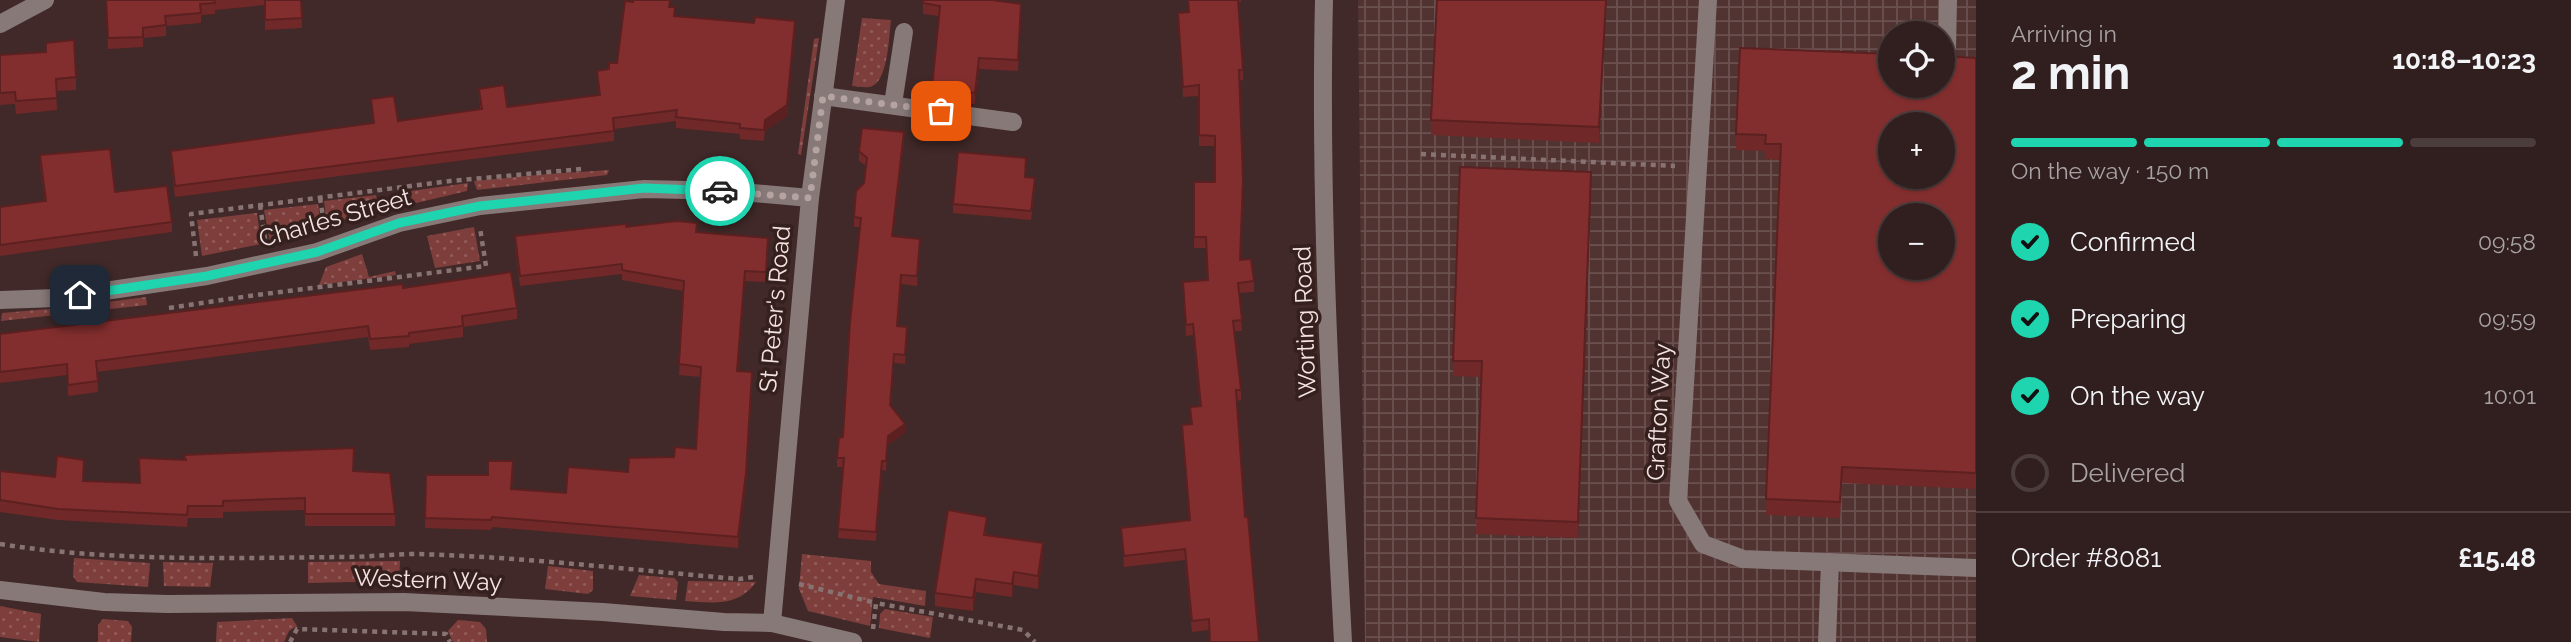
<!DOCTYPE html>
<html lang="en">
<head>
<meta charset="utf-8">
<style>
  body { margin:0; font-family:Raleway,sans-serif; background:#3c2c2b; color:#f1f3f6; height:100vh; display:flex; flex-direction:column; font-size:26px; white-space:nowrap }
  * { box-sizing:border-box; margin:0 }
  p { font-size:23px; color:#a8a2a4 }
  .icon { flex:none; width:38px; height:38px; fill:none; stroke:currentColor; stroke-width:2; stroke-linecap:round; stroke-linejoin:round }
  .map { position:relative; flex:1; overflow:hidden }
  .panel { display:flex; flex-direction:column; background:#301f1e; width:595px }
  .panel>* { flex:none }
  .controls { position:absolute; left:1878px; top:21px; display:grid; gap:14px }
  .controls a { display:grid; place-items:center; width:77px; height:77px; border-radius:50%; background:#301f1e; box-shadow:0 2px 5px #0004,0 0 0 2px #4b3d3c; font-size:35px }
  .pin { position:absolute; display:grid; place-items:center; width:60px; height:60px; color:#fff; margin:-30px; border-radius:14px; box-shadow:0 4px 10px #0006 }
  .courier { position:absolute; display:grid; place-items:center; width:70px; height:70px; margin:-35px; border:5px solid #1fd5b0; border-radius:50%; background:#fff; color:#222; box-shadow:0 2px 9px #0007 }
  .summary em { font-style:normal; font-weight:700 }
  .summary div { display:flex; flex-direction:column-reverse }
  .summary { display:flex; align-items:center; justify-content:space-between; height:119px; padding:0 35px }
  h1 { font-size:46px; font-weight:700; line-height:52px }
  .bar { display:grid; grid-template-columns:repeat(4,1fr); gap:10px 7px; align-content:center; height:84px; padding:0 35px }
  .bar i { height:9px; border-radius:5px; background:#4b3d3c }
  .bar .current { background:#1fd5b0 }
  .bar p { grid-column:span 4 }
  .line { display:flex; align-items:center; gap:18px; padding:0 35px; border-top:2px solid #4b3d3c }
  .line div { flex:1 }
  ol { padding:0 35px; list-style:none }
  li { display:flex; align-items:center; gap:21px; height:77px }
  li p { margin-inline-start:auto }
  li .icon { padding:7px; border-radius:50%; background:#1fd5b0; color:#111; stroke-width:4 }
  li:last-child { color:#a8a2a4 }
  li i { width:38px; height:38px; border:4px solid #4b3d3c; border-radius:50% }
  main { display:flex; flex:1; min-height:0 }
  .map>svg:first-child { display:block }
  .industrial { fill:url(#industrial-grid); fill-rule:evenodd }
  .grass { fill:url(#grass-dots) }
  .lines { fill:none; stroke-linecap:round; stroke-linejoin:round }
  .path { stroke:#877472; stroke-width:4.5; stroke-dasharray:5 5; stroke-linecap:butt }
  .minor { stroke:#867978; stroke-width:18 }
  .wall { fill:#712828 }
  .shaded-wall { fill:#5c2020 }
  .building { fill:#832e2e; stroke:#5c2020; stroke-width:2; fill-rule:evenodd }
  .done { stroke:#b4a3a1; stroke-width:7; stroke-dasharray:0 12.6 }
  .route { stroke:#1fd5b0; stroke-width:9 }
  .labels { text-anchor:middle; stroke-width:7; stroke-linejoin:round; paint-order:stroke }
  .street-label { font-size:24px; fill:#f3e4e2; stroke:#35201e }
</style>
</head>
<body>
<main>
<div class="map">
<svg width="1976" height="642" viewBox="0 0 1976 642">
  <defs>
    <pattern id="industrial-grid" width="8" height="8" patternUnits="userSpaceOnUse" patternTransform="scale(1.75)"><rect width="8" height="8" fill="#513331"/><path d="M0 4h8M4 0v8" fill="none" stroke="#6a504f"/></pattern>
    <pattern id="grass-dots" width="8" height="8" patternUnits="userSpaceOnUse" patternTransform="scale(1.75)"><rect width="8" height="8" fill="#7e3f3c"/><path d="M2 2h.1M6 6h.1" fill="none" stroke="#915b58" stroke-width="1.8" stroke-linecap="round"/></pattern>
  </defs>
  <rect width="100%" height="100%" fill="#402928"/>
  <path class="industrial" d="M1358,0H1976V642H1365ZM1890,33H1942V86H1890ZM1890,124H1942V177H1890ZM1890,215H1942V268H1890Z"/>
  <g class="grass">
    <path d="M862,18L891,20C889,36 888,85 869,87C864,88 857,86 852,86Z"/>
    <polygon points="819,38 801,155 798,154 814,39"/>
    <polygon points="609,170 607,175 477,190 474,181 549,174"/>
    <polygon points="468,183 467,191 412,204 411,191"/>
    <polygon points="376,195 379,208 327,225 324,201"/>
    <polygon points="318,204 321,226 270,242 264,210"/>
    <polygon points="257,213 261,244 202,256 197,220"/>
    <polygon points="474,227 480,261 435,268 427,236"/>
    <polygon points="362,254 369,277 395,271 396,275 319,285 326,267"/>
    <polygon points="146,297 147,305 1,321 2,313 60,308"/>
    <polygon points="802,554 871,561 871,572 879,584 926,591 925,606 873,597 870,626 808,611 799,589"/>
    <polygon points="74,558 150,563 148,587 77,582 73,576"/>
    <polygon points="400,561 399,581 308,583 308,562"/>
    <polygon points="163,562 213,563 210,587 164,586"/>
    <polygon points="548,566 593,571 593,590 588,594 545,589"/>
    <polygon points="639,575 674,578 678,582 676,600 630,596"/>
    <path d="M688,581L756,582C738,607 713,603 685,601Z"/>
    <polygon points="0,606 41,614 39,642 0,637"/>
    <polygon points="885,609 933,617 930,638 879,628 880,614"/>
    <polygon points="292,618 297,626 289,631 284,642 216,642 217,622"/>
    <polygon points="103,619 128,621 132,627 131,642 98,642 98,625"/>
    <polygon points="458,620 480,622 486,629 487,642 453,642 448,631"/>
  </g>
  <g class="lines">
    <g class="path">
      <polyline points="1421,154 1675,166"/>
      <polyline points="320,198 324,224"/>
      <polyline points="260,205 265,239"/>
      <polyline points="196,256 191,214 450,181 582,169"/>
      <polyline points="169,308 249,296 486,266 480,228"/>
      <path d="M0,544C114,562 228,558 343,557C368,557 392,554 417,554C525,557 631,570 739,579L753,577"/>
      <polyline points="799,584 876,603"/>
      <polyline points="873,629 876,603 1023,630 1035,642"/>
      <polyline points="290,642 297,629 446,634 450,642"/>
    </g>
    <g class="minor">
      <path d="M1324,0C1319,214 1332,429 1343,642"/>
      <polyline points="1708,0 1678,501 1703,544 1743,559 1976,568"/>
      <polyline points="0,24 45,0"/>
      <polyline points="1947,50 1948,0"/>
      <polyline points="823,96 1013,122"/>
      <polyline points="893,104 904,32"/>
      <polyline points="0,300 57,298 207,276 317,252 399,223 480,206 644,189 730,191 810,198"/>
      <polyline points="0,590 104,602 167,604 404,602 603,612 724,622 772,623 853,642"/>
      <polyline points="772,623 810,198 836,0"/>
      <polyline points="1827,642 1830,562"/>
    </g>
  </g>
  <g class="wall">
    <polygon points="106,0 301,0 302,28 265,30 265,5 215,10 215,14 201,15 201,23 166,26 166,36 143,38 143,47 108,49"/>
    <polygon points="1188,0 1241,0 1241,2 1238,2 1243,70 1243,80 1239,81 1241,260 1254,281 1254,292 1239,293 1242,331 1235,331 1241,390 1241,400 1237,401 1245,517 1259,642 1210,642 1209,630 1192,632 1185,560 1124,567 1121,528 1189,520 1182,425 1191,424 1190,407 1200,407 1193,335 1186,336 1183,282 1207,280 1206,248 1194,248 1194,182 1215,182 1215,146 1199,146 1199,96 1183,97 1178,13 1189,12"/>
    <polygon points="1606,0 1599,143 1431,135 1431,120"/>
    <polygon points="923,3 1021,15 1018,71 979,69 975,104 932,99 932,88 939,16 923,14"/>
    <polygon points="670,7 675,16 795,32 787,116 765,131 764,141 740,139 740,134 676,128 676,121 614,129 614,141 175,197 171,161 171,151 373,123 371,99 398,121 480,109 479,89 507,107 599,95 597,71 609,69 617,63"/>
    <polygon points="0,55 76,77 76,90 56,91 57,110 16,114 15,104 0,105"/>
    <polygon points="1976,58 1976,489 1842,483 1840,518 1766,515 1780,160 1765,159 1765,151 1736,150 1736,134"/>
    <polygon points="904,141 893,236 920,248 917,286 901,284 898,326 907,336 905,364 894,363 891,406 905,433 888,445 886,471 882,470 876,541 838,538 843,467 837,467 837,458 843,437 860,227 854,227 854,217 864,183 866,166 859,161 859,151"/>
    <polygon points="40,155 172,222 172,232 0,256 0,207 45,201 40,166"/>
    <polygon points="1026,168 1025,177 1035,187 1031,220 953,213 953,204"/>
    <polygon points="1591,188 1578,538 1476,534 1481,377 1453,376 1453,361"/>
    <polygon points="626,227 697,232 768,248 766,282 745,281 738,371 752,382 746,484 738,548 492,527 491,530 425,528 426,475 488,475 513,471 512,489 566,493 674,457 696,449 701,377 679,375 683,291 622,280 622,274 520,286 515,247 515,236"/>
    <polygon points="403,288 517,308 517,319 463,327 463,337 409,344 409,347 370,350 368,337 97,372 98,392 68,396 67,375 0,383 0,334"/>
    <polygon points="184,455 353,471 395,514 395,526 305,526 305,510 223,512 223,518 188,518 187,527 58,520 0,512 0,471 84,481 139,483 139,458 184,460"/>
    <polygon points="987,530 986,535 1043,556 1038,589 1014,585 1012,597 976,592 973,611 935,606 935,593"/>
  </g>
  <g class="shaded-wall">
    <polygon points="1606,0 1599,143 1599,127"/>
    <polygon points="795,21 795,32 787,116 765,131 764,141 765,120"/>
    <polygon points="979,58 979,69 975,104 975,93"/>
    <polygon points="904,132 904,141 892,245 892,236"/>
    <polygon points="1591,172 1591,188 1578,538 1578,522"/>
    <polygon points="745,271 745,281 737,381 737,371"/>
    <polygon points="752,372 746,484 738,548 738,537"/>
    <polygon points="905,424 905,433 888,445 886,471 888,436"/>
    <polygon points="882,461 882,470 876,541 876,532"/>
    <polygon points="1043,543 1043,556 1038,589 1038,576"/>
    <polygon points="1014,572 1014,585 1012,597 1012,584"/>
    <polygon points="976,579 976,592 973,611 973,598"/>
  </g>
  <g class="building">
    <polygon points="106,0 214,0 215,3 200,4 201,13 165,16 166,25 143,28 143,37 108,38"/>
    <polygon points="265,0 301,0 302,18 265,20"/>
    <polygon points="633,0 670,0 669,7 675,7 674,16 754,23 755,17 795,21 787,105 765,120 764,130 740,128 740,124 676,117 677,110 613,118 614,131 175,186 171,151 374,123 371,99 394,96 398,121 482,109 479,89 504,85 507,107 600,95 597,71 609,69 609,63 617,63 625,1 633,2"/>
    <polygon points="923,0 992,0 1021,4 1018,60 979,58 975,93 932,88 940,6 923,3"/>
    <polygon points="1188,0 1238,0 1243,70 1239,70 1243,179 1240,260 1251,259 1254,281 1238,283 1242,320 1233,321 1241,390 1236,390 1245,517 1248,517 1259,642 1210,642 1209,619 1192,621 1185,549 1124,556 1121,528 1190,520 1182,425 1192,424 1190,407 1201,406 1193,324 1186,325 1183,282 1208,280 1206,237 1194,237 1194,182 1215,182 1215,136 1199,135 1199,85 1183,87 1178,13 1189,12"/>
    <polygon points="1437,0 1606,0 1599,127 1431,120"/>
    <polygon points="74,40 76,77 56,79 57,98 16,101 15,92 0,93 0,55 46,52 46,43"/>
    <path d="M1740,48L1890,54V86H1942V56L1976,58V473L1842,467L1840,502L1766,499L1781,144H1765L1766,135L1736,134ZM1890,124H1942V177H1890ZM1890,215H1942V268H1890Z"/>
    <polygon points="862,128 904,132 892,236 920,239 917,276 901,275 897,326 907,327 905,355 894,354 890,405 905,424 888,436 886,461 882,461 876,532 838,529 844,458 837,458 839,438 843,437 850,322 861,218 854,217 856,191 864,183 867,158 859,151"/>
    <polygon points="110,149 115,192 167,186 172,222 0,245 0,207 46,201 40,155"/>
    <polygon points="958,152 1026,158 1025,177 1035,178 1031,211 953,204"/>
    <polygon points="1460,167 1591,172 1578,522 1476,518 1482,361 1453,361"/>
    <polygon points="677,221 697,223 696,232 768,238 766,272 745,271 737,371 752,372 746,473 738,537 492,517 491,520 425,518 426,475 488,475 488,461 513,461 511,489 566,493 568,467 628,472 629,458 674,457 675,447 696,449 701,367 679,364 684,281 622,270 622,264 520,276 515,236 626,224 626,227"/>
    <polygon points="511,272 517,308 462,316 463,326 409,333 409,336 370,339 368,326 96,361 98,381 68,385 67,364 0,372 0,334 403,284 403,288"/>
    <polygon points="354,448 353,471 390,473 395,514 305,514 305,498 223,501 223,506 188,506 187,515 58,509 0,500 0,471 55,477 57,456 84,460 83,481 140,483 139,458 186,460 184,455"/>
    <polygon points="948,510 987,517 984,535 1043,543 1038,576 1014,572 1012,584 976,579 973,598 935,593"/>
  </g>
  <g class="lines">
    <polyline class="done" points="720,191 810,198 823,96 941,111"/>
    <polyline class="route" points="80,295 207,276 317,252 399,223 480,206 644,188 720,191"/>
  </g>
  <g class="labels">
    <g class="street-label">
      <text transform="translate(335 218) rotate(-16)" y="8">Charles Street</text>
      <text transform="translate(775 309) rotate(-85)" y="8">St Peter's Road</text>
      <text transform="translate(1305 322) rotate(-92)" y="8">Worting Road</text>
      <text transform="translate(1659 412) rotate(-87)" y="8">Grafton Way</text>
      <text transform="translate(428 580) rotate(2)" y="8">Western Way</text>
    </g>
  </g>
</svg>
<div class="controls">
<a><svg class="icon" aria-label="locate" viewBox="0 0 24 24"><circle cx="12" cy="12" r="6"/><path d="M12 2v4M12 18v4M2 12h4M18 12h4"/></svg></a>
<a>+</a>
<a>−</a>
</div>
<div class="pin" style="left:941px;top:111px;background:#ea580c"><svg class="icon" aria-label="bag" viewBox="0 0 24 24"><path d="M5 8h14l-1 12H6zM9 8a3 3 0 0 1 6 0"/></svg></div>
<div class="pin" style="left:80px;top:295px;background:#1f2937"><svg class="icon" aria-label="home" viewBox="0 0 24 24"><path d="M3 11l9-7 9 7M6 9v11h12V9"/></svg></div>
<div class="courier" style="left:720px;top:191px"><svg class="icon" aria-label="car" viewBox="0 0 24 24"><path d="M5 17H2v-5l4-1 3-4h7l3 4 3 1v5h-3M9 17h6M6 11h13"/><circle cx="7" cy="17" r="2"/><circle cx="17" cy="17" r="2"/></svg></div>
</div>
<section class="panel">
<div class="summary"><div><h1>2 min</h1><p>Arriving in</p></div><em>10:18–10:23</em></div>
<div class="bar"><i class="current"></i><i class="current"></i><i class="current"></i><i></i><p>On the way · 150 m</p></div>
<ol>
<li><svg class="icon" aria-label="check" viewBox="0 0 24 24"><path d="M5 12l5 5 9-10"/></svg>Confirmed<p>09:58</p></li>
<li><svg class="icon" aria-label="check" viewBox="0 0 24 24"><path d="M5 12l5 5 9-10"/></svg>Preparing<p>09:59</p></li>
<li><svg class="icon" aria-label="check" viewBox="0 0 24 24"><path d="M5 12l5 5 9-10"/></svg>On the way<p>10:01</p></li>
<li><i></i>Delivered</li>
</ol>
<div class="line" style="height:91px"><div>Order #8081</div><b>£15.48</b></div>
</section>
</main>
</body>
</html>
